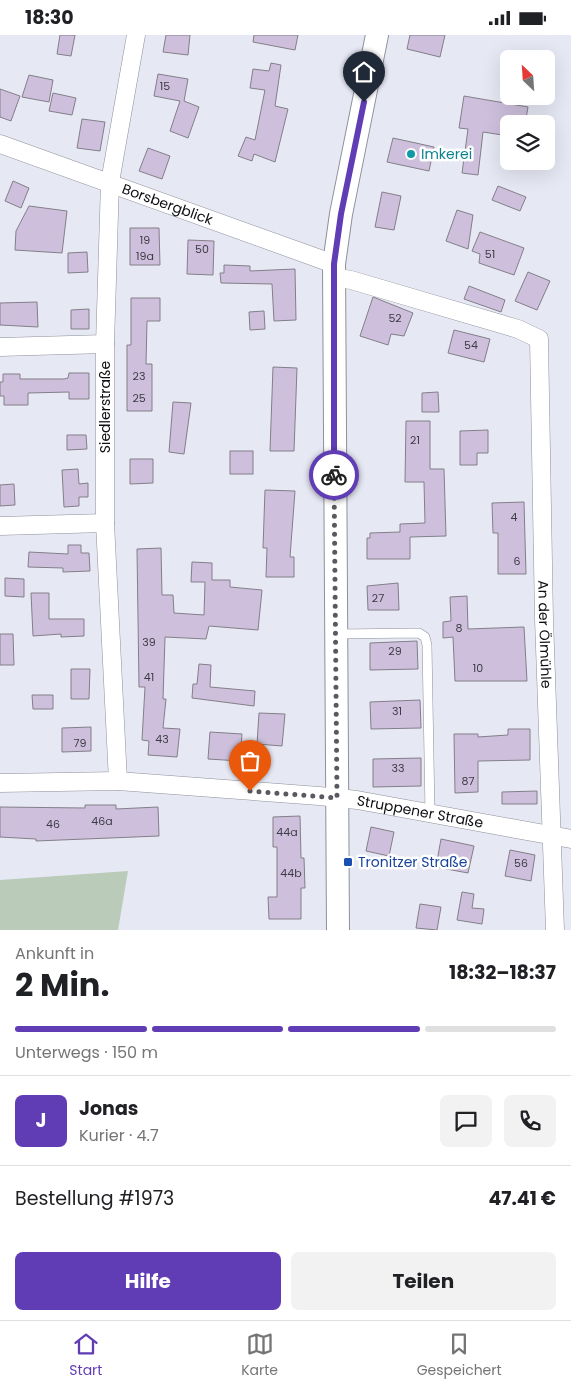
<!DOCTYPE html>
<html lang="de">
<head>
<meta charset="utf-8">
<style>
  body { margin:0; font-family:Poppins,sans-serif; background:#f2f2f2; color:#202124; height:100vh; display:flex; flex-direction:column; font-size:19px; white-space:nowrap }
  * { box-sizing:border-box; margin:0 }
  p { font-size:16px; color:#757577 }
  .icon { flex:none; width:28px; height:28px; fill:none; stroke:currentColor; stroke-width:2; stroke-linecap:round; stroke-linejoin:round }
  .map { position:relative; height:895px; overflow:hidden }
  .sheet { display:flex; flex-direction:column; background:#fff; flex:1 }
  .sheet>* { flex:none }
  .needle { width:32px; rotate:335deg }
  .buttons { position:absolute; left:500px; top:15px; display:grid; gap:10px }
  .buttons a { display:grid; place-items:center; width:55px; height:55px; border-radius:8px; background:#fff; box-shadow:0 5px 20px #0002; font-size:25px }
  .pin { position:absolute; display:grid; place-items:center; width:42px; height:42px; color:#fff; margin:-51px -21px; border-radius:50% 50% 50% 0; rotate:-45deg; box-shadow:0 0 5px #0007 }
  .pin .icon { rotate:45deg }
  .courier { position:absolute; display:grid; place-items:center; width:50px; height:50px; margin:-25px; border:4px solid #603db5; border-radius:50%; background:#fff; color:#222; box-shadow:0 1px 6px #0007 }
  .head em { font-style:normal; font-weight:700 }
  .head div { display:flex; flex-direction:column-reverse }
  .head { display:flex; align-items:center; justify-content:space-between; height:85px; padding:0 15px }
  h1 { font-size:32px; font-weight:700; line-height:38px }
  .bar { display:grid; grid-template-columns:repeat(4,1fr); gap:8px 5px; align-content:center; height:60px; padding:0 15px }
  .bar i { height:6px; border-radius:4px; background:#e0e0e0 }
  .bar .active { background:#603db5 }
  .bar p { grid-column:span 4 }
  .line { display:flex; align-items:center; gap:12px; padding:0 15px; border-top:1px solid #e0e0e0 }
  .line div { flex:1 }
  .round { display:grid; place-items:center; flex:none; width:52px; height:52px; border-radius:8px; background:#f2f2f2 }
  .button { display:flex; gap:10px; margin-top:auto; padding:10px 15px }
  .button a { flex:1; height:58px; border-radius:8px; background:#603db5; color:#fff; font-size:20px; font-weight:700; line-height:58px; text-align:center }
  .button a+a { background:#f2f2f2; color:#202124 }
  .status { display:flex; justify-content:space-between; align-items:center; height:35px; padding:0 25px; background:#fff; direction:ltr }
  .status svg { height:14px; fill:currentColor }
  .menu { display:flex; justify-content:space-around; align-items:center; height:70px; border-top:1px solid #e0e0e0; background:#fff; font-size:14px; color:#757577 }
  .menu a { display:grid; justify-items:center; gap:2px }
  .menu .active { color:#603db5 }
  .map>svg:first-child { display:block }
  .green { fill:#bacbba }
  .building { fill:#cec0dd; stroke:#837f88 }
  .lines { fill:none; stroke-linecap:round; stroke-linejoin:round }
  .service-casing { stroke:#8e909b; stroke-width:10 }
  .minor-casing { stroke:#8e909b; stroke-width:19 }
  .tertiary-casing { stroke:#8e909b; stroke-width:24 }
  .service { stroke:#fff; stroke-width:9 }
  .minor { stroke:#fff; stroke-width:18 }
  .tertiary { stroke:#fff; stroke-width:22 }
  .done { stroke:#595a61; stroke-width:5; stroke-dasharray:0 9 }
  .route { stroke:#603db5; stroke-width:6 }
  .culture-dot { fill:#0f9aa8; stroke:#fff; stroke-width:2 }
  .transit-dot { fill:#1a4fb4; stroke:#fff; stroke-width:2 }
  .labels { text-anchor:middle; stroke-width:5; stroke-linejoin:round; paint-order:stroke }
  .number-label { font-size:11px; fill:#3d3a45 }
  .culture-label { font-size:14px; fill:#0d838f; stroke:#fff; text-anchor:start }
  .street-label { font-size:14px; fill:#0d0e12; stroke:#fff }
  .transit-label { font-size:14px; fill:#164399; stroke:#fff; text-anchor:start }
</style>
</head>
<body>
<div class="status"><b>18:30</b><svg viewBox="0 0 49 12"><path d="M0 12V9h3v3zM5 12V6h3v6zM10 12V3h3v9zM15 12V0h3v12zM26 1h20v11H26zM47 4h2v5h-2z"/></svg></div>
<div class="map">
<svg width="571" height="895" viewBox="0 0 571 895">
  <rect width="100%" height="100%" fill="#e6e8f4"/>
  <polygon class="green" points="128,836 118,895 0,895 0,845"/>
  <g class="building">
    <polygon points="60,0 75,0 71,21 57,19"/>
    <polygon points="166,0 190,0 188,20 163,17"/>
    <polygon points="254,0 298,0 295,15 253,7"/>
    <polygon points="410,0 445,0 440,22 407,14"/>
    <polygon points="271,28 281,30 275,71 288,74 275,127 254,119 252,126 238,121 246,102 255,105 265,55 250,53 253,34 269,36"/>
    <polygon points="158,39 188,44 184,66 199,72 188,103 170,96 180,66 154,61"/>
    <polygon points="29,40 53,45 49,67 22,62"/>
    <polygon points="0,54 20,61 11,86 0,82"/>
    <polygon points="53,58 76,63 72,80 49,76"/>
    <polygon points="464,61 528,72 525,89 509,89 509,101 483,97 478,140 462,138 468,94 459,93"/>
    <polygon points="82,84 105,87 100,116 77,113"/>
    <polygon points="393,103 434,112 429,136 387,127"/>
    <polygon points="148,113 170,121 162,144 139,136"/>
    <polygon points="13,146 29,153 21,173 5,166"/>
    <polygon points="498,151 526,162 520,176 492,165"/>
    <polygon points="382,157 401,161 394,195 375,192"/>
    <polygon points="29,171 67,176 62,218 15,215 16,196"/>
    <polygon points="457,175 473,180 468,214 446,206"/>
    <polygon points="130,193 159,193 160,230 130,230"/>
    <polygon points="480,197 524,213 514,240 479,228 480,219 472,216"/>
    <polygon points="188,205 214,206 213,240 187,239"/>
    <polygon points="87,217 88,237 68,238 68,218"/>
    <polygon points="224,230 250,231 250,236 295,234 296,285 274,286 272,249 221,248 220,238 224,238"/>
    <polygon points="528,237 550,246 537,275 515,266"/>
    <polygon points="469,251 505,265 501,277 464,264"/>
    <polygon points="373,262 413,278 404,301 391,299 388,310 360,301"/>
    <polygon points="131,263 160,263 160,286 147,286 146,329 152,329 152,376 127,376 127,310 131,310"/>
    <polygon points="37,267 38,292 0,290 0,268"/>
    <polygon points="89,274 89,294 71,294 71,275"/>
    <polygon points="264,276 265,294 250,295 249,277"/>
    <polygon points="454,295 490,304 484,327 448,318"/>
    <polygon points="273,332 297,333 294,416 270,416"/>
    <polygon points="69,338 89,338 89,364 69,364 69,357 28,358 28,370 4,370 4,361 0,361 0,347 3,347 3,339 20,339 20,344 64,344 68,343"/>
    <polygon points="438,357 439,377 422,377 422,358"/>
    <polygon points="173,367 191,368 184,419 169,417"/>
    <polygon points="406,386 430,386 430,434 444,434 446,501 410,502 410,524 367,524 367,503 370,503 370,498 400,497 400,489 425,488 424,447 405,447"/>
    <polygon points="488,395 488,418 477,418 477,430 460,430 460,396"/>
    <polygon points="67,400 86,400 87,414 67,415"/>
    <rect x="230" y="416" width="23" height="23"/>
    <polygon points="130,424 153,424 153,448 130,449"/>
    <polygon points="78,434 79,449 88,448 88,462 79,462 79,471 64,472 62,435"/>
    <polygon points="14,449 15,470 0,471 0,450"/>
    <polygon points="265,455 295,456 290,522 294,522 294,542 266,542 267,513 263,513"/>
    <polygon points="524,467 526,539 498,539 498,498 493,498 492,468"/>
    <polygon points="68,510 81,510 81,518 89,518 90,536 63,537 63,533 28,532 29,517 68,519"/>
    <polygon points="161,513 162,560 173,560 174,578 204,580 205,547 191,547 192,527 212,528 212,545 230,545 230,552 262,555 258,595 209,591 206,604 165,602 163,664 166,664 163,693 180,694 177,722 148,720 149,706 142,705 145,652 139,652 137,514"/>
    <polygon points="5,543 24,544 24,562 5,561"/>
    <polygon points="398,548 399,575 368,575 367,551"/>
    <polygon points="31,558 49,558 49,584 84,584 84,601 61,602 61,599 33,601"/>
    <polygon points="467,561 468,594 524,592 527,646 455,646 453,602 443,603 443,587 451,586 450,562"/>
    <polygon points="0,599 13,599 14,630 0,630"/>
    <polygon points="417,606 418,634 370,635 370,608"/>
    <polygon points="199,629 211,630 210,652 255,656 254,671 192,663 193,649 197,649"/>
    <polygon points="71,634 90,634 89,664 71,664"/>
    <polygon points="32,660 53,660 53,674 33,674"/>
    <polygon points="420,665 421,693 371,694 370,667"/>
    <polygon points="259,678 285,679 282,711 257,709"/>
    <polygon points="91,692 91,716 62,717 62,693"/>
    <polygon points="508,694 530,694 530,725 478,726 478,757 455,758 454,699 478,699 478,702 508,700"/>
    <polygon points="210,697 242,699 240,726 208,724"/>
    <polygon points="421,723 421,751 373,752 373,724"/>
    <polygon points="537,756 537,769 502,769 502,757"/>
    <polygon points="85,770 116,770 116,774 158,772 159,801 36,806 36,804 0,802 0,772 85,773"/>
    <polygon points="300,781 301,823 304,823 305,853 301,853 301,884 269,884 268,862 277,862 277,812 273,812 273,782"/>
    <polygon points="371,792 394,797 389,821 366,816"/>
    <polygon points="441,804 474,811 468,838 436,832"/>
    <polygon points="510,815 535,820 531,846 505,841"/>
    <polygon points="462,857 474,859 472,873 484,874 482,889 457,885"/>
    <polygon points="420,869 441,872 437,895 416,893"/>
  </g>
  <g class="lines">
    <g class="service-casing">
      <polyline id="service" points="336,599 419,598 425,602 427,610 430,778"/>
    </g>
    <g class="minor-casing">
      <g id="minor">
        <path id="s1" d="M0,109L334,229"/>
        <path id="s2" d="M333,242L351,245L518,294L539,304L544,584L555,895"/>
        <polyline points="0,312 105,309"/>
        <polyline points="0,491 105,488"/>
        <polyline points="118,746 105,488 105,309 110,147 136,0"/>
        <path id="s3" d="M0,748L118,746L319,761L357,765L571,804"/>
      </g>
    </g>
    <g class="tertiary-casing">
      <polyline id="tertiary" points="338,895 334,229 341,179 377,0"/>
    </g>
    <use href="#service" class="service"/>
    <use href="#minor" class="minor"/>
    <use href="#tertiary" class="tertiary"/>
  </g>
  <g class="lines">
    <polyline class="done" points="250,756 337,763 334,440"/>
    <polyline class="route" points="334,440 334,229 341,179 364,67"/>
  </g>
  <circle class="culture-dot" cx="411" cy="119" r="5"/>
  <rect class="transit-dot" x="343" y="822" width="10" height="10" rx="2.5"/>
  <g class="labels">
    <g class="number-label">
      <text x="165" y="55">15</text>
      <text x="145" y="209">19</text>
      <text x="202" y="218">50</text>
      <text x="490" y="223">51</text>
      <text x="145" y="225">19a</text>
      <text x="395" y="287">52</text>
      <text x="471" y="314">54</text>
      <text x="139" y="345">23</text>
      <text x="139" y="367">25</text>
      <text x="415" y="409">21</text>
      <text x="514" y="486">4</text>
      <text x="517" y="530">6</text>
      <text x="378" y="567">27</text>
      <text x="459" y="597">8</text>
      <text x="149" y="611">39</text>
      <text x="395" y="620">29</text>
      <text x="478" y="637">10</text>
      <text x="149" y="646">41</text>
      <text x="397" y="680">31</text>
      <text x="162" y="708">43</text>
      <text x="80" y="712">79</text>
      <text x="398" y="737">33</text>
      <text x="468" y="750">87</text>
      <text x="102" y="790">46a</text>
      <text x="53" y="793">46</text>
      <text x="287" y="801">44a</text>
      <text x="521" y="832">56</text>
      <text x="291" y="842">44b</text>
    </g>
    <g class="culture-label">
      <text x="421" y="124">Imkerei</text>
    </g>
    <g class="street-label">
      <text dy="5" stroke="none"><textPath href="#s1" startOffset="178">Borsbergblick</textPath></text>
      <text transform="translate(105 372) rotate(-90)" y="5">Siedlerstraße</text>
      <text dy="5" stroke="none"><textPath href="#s2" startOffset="511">An der Ölmühle</textPath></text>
      <text dy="5" stroke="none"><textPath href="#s3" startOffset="422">Struppener Straße</textPath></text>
    </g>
    <g class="transit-label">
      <text x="358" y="832">Tronitzer Straße</text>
    </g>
  </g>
</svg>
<div class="buttons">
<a><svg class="needle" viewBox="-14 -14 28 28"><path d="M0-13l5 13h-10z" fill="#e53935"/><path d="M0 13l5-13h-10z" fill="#757577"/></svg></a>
<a><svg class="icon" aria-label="layers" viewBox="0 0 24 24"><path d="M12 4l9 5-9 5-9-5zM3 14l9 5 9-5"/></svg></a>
</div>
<div class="pin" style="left:250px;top:756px;background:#ea580c"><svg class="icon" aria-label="bag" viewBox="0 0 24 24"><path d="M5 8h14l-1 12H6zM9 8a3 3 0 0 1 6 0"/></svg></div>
<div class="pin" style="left:364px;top:67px;background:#1f2937"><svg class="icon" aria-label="home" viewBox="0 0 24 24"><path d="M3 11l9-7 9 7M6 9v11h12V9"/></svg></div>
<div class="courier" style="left:334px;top:440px"><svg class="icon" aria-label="bike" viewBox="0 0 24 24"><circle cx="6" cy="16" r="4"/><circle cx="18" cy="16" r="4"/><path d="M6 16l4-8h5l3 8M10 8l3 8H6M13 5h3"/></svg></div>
</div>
<section class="sheet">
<div class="head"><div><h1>2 Min.</h1><p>Ankunft in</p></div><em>18:32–18:37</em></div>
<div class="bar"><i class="active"></i><i class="active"></i><i class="active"></i><i></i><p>Unterwegs · 150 m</p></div>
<div class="line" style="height:90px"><b class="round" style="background:#603db5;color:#fff">J</b><div><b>Jonas</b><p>Kurier · 4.7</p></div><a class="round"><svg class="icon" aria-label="chat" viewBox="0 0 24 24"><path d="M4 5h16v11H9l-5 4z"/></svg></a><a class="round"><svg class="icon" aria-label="phone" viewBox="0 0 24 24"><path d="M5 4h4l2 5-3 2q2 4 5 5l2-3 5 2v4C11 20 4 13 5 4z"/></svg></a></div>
<div class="line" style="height:65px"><div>Bestellung #1973</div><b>47.41 €</b></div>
<div class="button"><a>Hilfe</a><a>Teilen</a></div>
</section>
<nav class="menu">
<a class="active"><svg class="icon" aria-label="home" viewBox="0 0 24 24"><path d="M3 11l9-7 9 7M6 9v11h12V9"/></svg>Start</a>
<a><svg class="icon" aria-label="map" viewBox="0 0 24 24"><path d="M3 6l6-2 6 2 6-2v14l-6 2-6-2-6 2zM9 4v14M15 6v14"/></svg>Karte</a>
<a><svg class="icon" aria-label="saved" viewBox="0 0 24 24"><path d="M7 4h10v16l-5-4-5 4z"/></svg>Gespeichert</a>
</nav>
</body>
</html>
